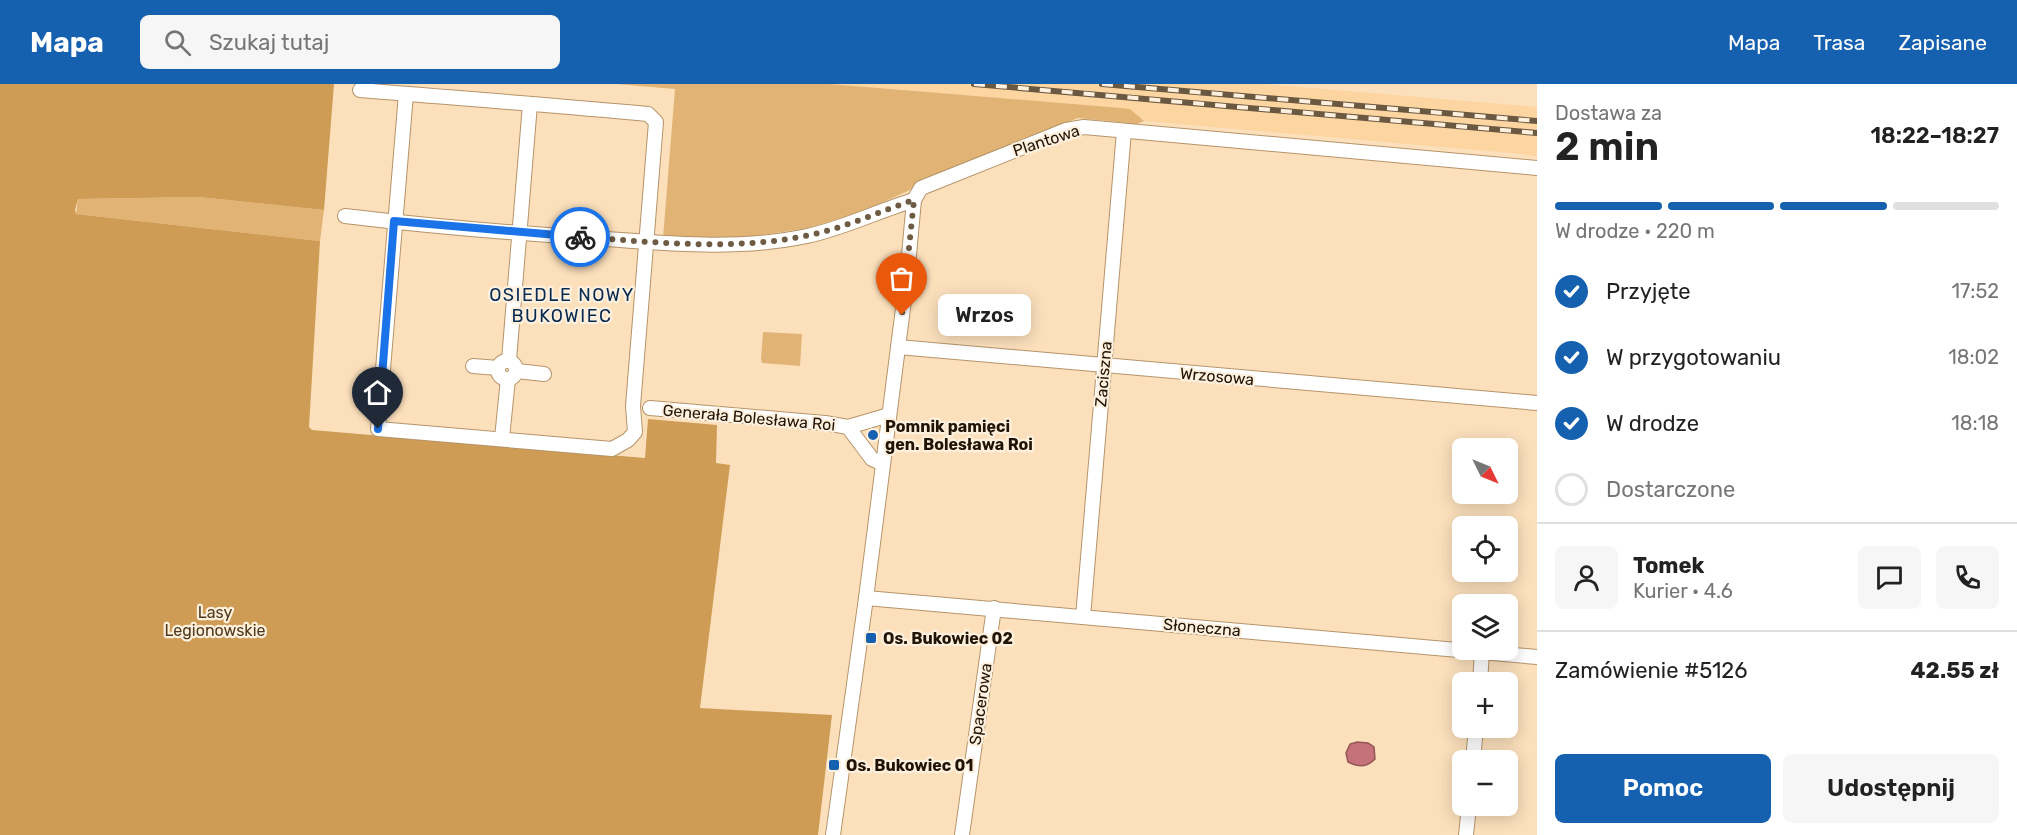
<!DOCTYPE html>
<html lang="pl">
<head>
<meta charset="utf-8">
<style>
  body { margin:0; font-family:Rubik,sans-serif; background:#f6f6f6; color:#222; height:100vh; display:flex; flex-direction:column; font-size:22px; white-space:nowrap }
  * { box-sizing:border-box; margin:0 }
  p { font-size:20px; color:#767676 }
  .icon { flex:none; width:33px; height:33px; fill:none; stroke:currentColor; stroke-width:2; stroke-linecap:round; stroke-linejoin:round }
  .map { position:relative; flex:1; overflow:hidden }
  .side { display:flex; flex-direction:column; background:#fff; width:480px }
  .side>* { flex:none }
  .needle { width:39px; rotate:133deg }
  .controls { position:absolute; left:1452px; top:354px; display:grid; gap:12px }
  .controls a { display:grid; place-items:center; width:66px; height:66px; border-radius:9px; background:#fff; box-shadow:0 3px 15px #0003; font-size:30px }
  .pin { position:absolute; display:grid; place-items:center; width:51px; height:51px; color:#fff; margin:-62px -26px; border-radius:50% 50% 50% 0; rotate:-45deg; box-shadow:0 0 6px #0007 }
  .pin .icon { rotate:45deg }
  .courier { position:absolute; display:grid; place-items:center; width:60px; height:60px; margin:-30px; border:4px solid #1a73e8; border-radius:50%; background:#fff; color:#222; box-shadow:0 2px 8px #0007 }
  .bubble { position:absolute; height:42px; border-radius:9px; background:#fff; box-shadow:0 3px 15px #0003; font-size:20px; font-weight:600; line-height:42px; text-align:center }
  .headline em { font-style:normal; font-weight:600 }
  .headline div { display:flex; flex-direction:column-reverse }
  .headline { display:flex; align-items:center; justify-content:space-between; height:102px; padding:0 18px }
  h1 { font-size:39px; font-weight:600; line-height:45px }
  .bar { display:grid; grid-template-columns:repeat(4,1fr); gap:9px 6px; align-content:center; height:72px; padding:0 18px }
  .bar i { height:8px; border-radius:4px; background:#e0e0e0 }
  .bar .selected { background:#1561b0 }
  .bar p { grid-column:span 4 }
  .line { display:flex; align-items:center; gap:15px; padding:0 18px; border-top:2px solid #e0e0e0 }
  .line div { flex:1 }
  .round { display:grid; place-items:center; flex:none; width:63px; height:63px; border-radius:9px; background:#f6f6f6 }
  ol { padding:0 18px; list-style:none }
  li { display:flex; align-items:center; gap:18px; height:66px }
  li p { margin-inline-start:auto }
  li .icon { padding:6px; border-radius:50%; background:#1561b0; color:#fff; stroke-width:4 }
  li:last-child { color:#767676 }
  li i { width:33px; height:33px; border:3px solid #e0e0e0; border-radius:50% }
  .action { display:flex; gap:12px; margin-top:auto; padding:12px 18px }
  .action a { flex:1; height:69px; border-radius:9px; background:#1561b0; color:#fff; font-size:24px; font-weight:600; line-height:69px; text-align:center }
  .action a+a { background:#f6f6f6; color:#222 }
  header { display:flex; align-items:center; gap:36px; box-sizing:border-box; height:84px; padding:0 30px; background:#1561b0; color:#fff }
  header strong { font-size:28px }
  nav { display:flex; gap:33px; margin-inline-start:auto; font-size:21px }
  .search { width:420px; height:54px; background:#f6f6f6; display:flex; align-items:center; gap:15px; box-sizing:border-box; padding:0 21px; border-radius:9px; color:#767676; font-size:22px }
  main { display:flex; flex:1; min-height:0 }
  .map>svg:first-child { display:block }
  .built { fill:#fdd5a1 }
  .green { fill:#e1b375 }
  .forest { fill:#ce9c55 }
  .water { fill:#c6727a; stroke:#945657; stroke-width:1.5 }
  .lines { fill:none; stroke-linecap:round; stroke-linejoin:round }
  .minor-casing { stroke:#b59469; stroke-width:16 }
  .minor { stroke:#fff; stroke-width:14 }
  .rail-casing { stroke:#6a5841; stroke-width:6 }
  .rail { stroke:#fef0de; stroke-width:4; stroke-dasharray:11; stroke-linecap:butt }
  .done { stroke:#6e5b44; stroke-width:6; stroke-dasharray:0 10.8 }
  .route { stroke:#1a73e8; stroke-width:8 }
  .poi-dot { fill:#1561b0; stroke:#fef0de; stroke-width:2 }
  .labels { text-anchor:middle; stroke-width:4.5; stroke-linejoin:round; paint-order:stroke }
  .street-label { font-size:16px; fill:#211404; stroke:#fef0de }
  .poi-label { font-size:16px; font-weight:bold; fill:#211404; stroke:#fef0de; text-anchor:start }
  .park-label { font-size:16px; fill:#4e391a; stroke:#fef0de }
  .neighbourhood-label { font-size:18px; letter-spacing:1.5px; fill:#072a51; stroke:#fef0de }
</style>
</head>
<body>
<header>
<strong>Mapa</strong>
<div class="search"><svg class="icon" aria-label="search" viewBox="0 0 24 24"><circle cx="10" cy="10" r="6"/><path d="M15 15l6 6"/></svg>Szukaj tutaj</div>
<nav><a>Mapa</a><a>Trasa</a><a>Zapisane</a></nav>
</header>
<main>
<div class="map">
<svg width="1537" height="751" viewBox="0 0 1537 751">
  <rect width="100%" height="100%" fill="#fce0bc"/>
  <polygon class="built" points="830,0 1265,0 1537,23 1537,73 1523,70 1144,37 1130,25 1121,24"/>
  <g class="green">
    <polygon points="616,0 830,0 1121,24 1130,25 1144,37 1137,40 1078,34 916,99 910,106 861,128 808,144 735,155 663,154 675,5"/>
    <polygon points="199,113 324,126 320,157 76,130 78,115"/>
    <polygon points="763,248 802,250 800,282 762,279 761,275"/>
  </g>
  <polygon class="forest" points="0,0 334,0 324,126 199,113 78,115 75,126 76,130 320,157 309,343 312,346 645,374 648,335 717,341 716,379 730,381 700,624 832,631 818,751 0,751"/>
  <path class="water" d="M1357,658L1368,659L1374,663L1375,675C1366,684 1359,683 1348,678L1346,669L1350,660Z"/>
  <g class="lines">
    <g class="minor-casing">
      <g id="minor">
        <path d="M360,6C456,14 552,21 648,30L656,38L633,322L635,348L628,356L612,365L378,345L406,10"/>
        <path d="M345,132C428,142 511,149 594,154C664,159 737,167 807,152C844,144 878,127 914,116"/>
        <polyline points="898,263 1537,319"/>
        <polyline points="509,276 530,20"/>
        <circle cx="507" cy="286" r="9"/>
        <polyline points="473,282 498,284"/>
        <polyline points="517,287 544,290"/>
        <polyline points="650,324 825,339 848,343 889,331"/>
        <polyline points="848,343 872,375 883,380"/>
        <polyline points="502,354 508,295"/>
        <polyline points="866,514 1537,573"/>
        <polyline points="1083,533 1124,47"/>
        <polyline points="1480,598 1482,568"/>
        <polyline points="1473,676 1476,644"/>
        <polyline points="833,751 866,514 907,193 914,116 921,104 1066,46 1084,43 1537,84"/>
        <polyline points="962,751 994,524"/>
        <polyline points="1466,751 1469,722"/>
      </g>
    </g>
    <use href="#minor" class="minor"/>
    <g class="rail-casing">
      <g id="rail">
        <polyline points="974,0 1537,49"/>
        <polyline points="1102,0 1537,37"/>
      </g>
    </g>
    <use href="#rail" class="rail"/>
  </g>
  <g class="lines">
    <path class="done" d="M580,153C655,158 730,167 805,152C842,145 878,128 914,116L902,231"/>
    <polyline class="route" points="378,345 394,137 580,153"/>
  </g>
  <g class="poi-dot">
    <circle cx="873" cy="351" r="6"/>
    <rect x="865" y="548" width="12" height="12" rx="3"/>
    <rect x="828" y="675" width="12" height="12" rx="3"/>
  </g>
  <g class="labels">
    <g class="street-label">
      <text transform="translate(1046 56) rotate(-18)" y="6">Plantowa</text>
      <text transform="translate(1103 290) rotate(-85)" y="6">Zaciszna</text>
      <text transform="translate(1217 292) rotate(5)" y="6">Wrzosowa</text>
      <text transform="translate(749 333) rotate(5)" y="6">Generała Bolesława Roi</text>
      <text transform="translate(1202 543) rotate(5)" y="6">Słoneczna</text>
      <text transform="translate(980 620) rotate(-82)" y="6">Spacerowa</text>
    </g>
    <g class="poi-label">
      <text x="885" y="348">Pomnik pamięci<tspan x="885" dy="18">gen. Bolesława Roi</tspan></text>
      <text x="883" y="560">Os. Bukowiec 02</text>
      <text x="846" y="687">Os. Bukowiec 01</text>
    </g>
    <g class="park-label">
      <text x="215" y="534">Lasy<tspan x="215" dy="18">Legionowskie</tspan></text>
    </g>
    <g class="neighbourhood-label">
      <text x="562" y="217">OSIEDLE NOWY<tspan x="562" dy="21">BUKOWIEC</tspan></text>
    </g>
  </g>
</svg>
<div class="controls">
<a><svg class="needle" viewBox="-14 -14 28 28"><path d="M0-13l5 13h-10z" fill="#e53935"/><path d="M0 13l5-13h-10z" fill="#767676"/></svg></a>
<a><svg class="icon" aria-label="locate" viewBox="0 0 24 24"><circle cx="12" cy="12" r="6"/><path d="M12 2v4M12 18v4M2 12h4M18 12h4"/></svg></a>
<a><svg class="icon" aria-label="layers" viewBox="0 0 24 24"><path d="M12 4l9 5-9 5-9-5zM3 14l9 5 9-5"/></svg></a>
<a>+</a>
<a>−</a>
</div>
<div class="pin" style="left:902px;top:231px;background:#ea580c"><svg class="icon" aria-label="bag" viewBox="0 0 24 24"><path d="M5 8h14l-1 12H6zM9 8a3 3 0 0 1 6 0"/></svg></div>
<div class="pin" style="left:378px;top:345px;background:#1f2937"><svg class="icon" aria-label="home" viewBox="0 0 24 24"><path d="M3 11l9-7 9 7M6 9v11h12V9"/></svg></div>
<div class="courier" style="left:580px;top:153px"><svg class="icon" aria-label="bike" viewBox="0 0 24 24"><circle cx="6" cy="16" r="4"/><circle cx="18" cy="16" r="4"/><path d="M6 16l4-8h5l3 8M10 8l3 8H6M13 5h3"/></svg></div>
<div class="bubble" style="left:938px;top:210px;width:93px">Wrzos</div>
</div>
<section class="side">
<div class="headline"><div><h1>2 min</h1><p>Dostawa za</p></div><em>18:22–18:27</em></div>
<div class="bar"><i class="selected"></i><i class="selected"></i><i class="selected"></i><i></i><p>W drodze · 220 m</p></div>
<ol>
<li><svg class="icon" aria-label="check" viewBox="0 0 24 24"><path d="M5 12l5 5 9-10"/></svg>Przyjęte<p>17:52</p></li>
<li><svg class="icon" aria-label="check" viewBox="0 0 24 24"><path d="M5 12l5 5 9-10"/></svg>W przygotowaniu<p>18:02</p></li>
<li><svg class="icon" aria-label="check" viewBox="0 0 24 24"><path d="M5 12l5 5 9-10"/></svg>W drodze<p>18:18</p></li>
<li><i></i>Dostarczone</li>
</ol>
<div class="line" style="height:108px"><a class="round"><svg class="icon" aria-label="person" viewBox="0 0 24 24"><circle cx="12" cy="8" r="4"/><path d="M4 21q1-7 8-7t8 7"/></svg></a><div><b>Tomek</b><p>Kurier · 4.6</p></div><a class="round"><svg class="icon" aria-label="chat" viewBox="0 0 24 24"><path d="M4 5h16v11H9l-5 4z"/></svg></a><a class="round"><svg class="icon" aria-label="phone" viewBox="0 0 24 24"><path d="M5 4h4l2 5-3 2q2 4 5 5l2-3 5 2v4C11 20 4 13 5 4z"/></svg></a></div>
<div class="line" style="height:78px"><div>Zamówienie #5126</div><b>42.55 zł</b></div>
<div class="action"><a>Pomoc</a><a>Udostępnij</a></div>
</section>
</main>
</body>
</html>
